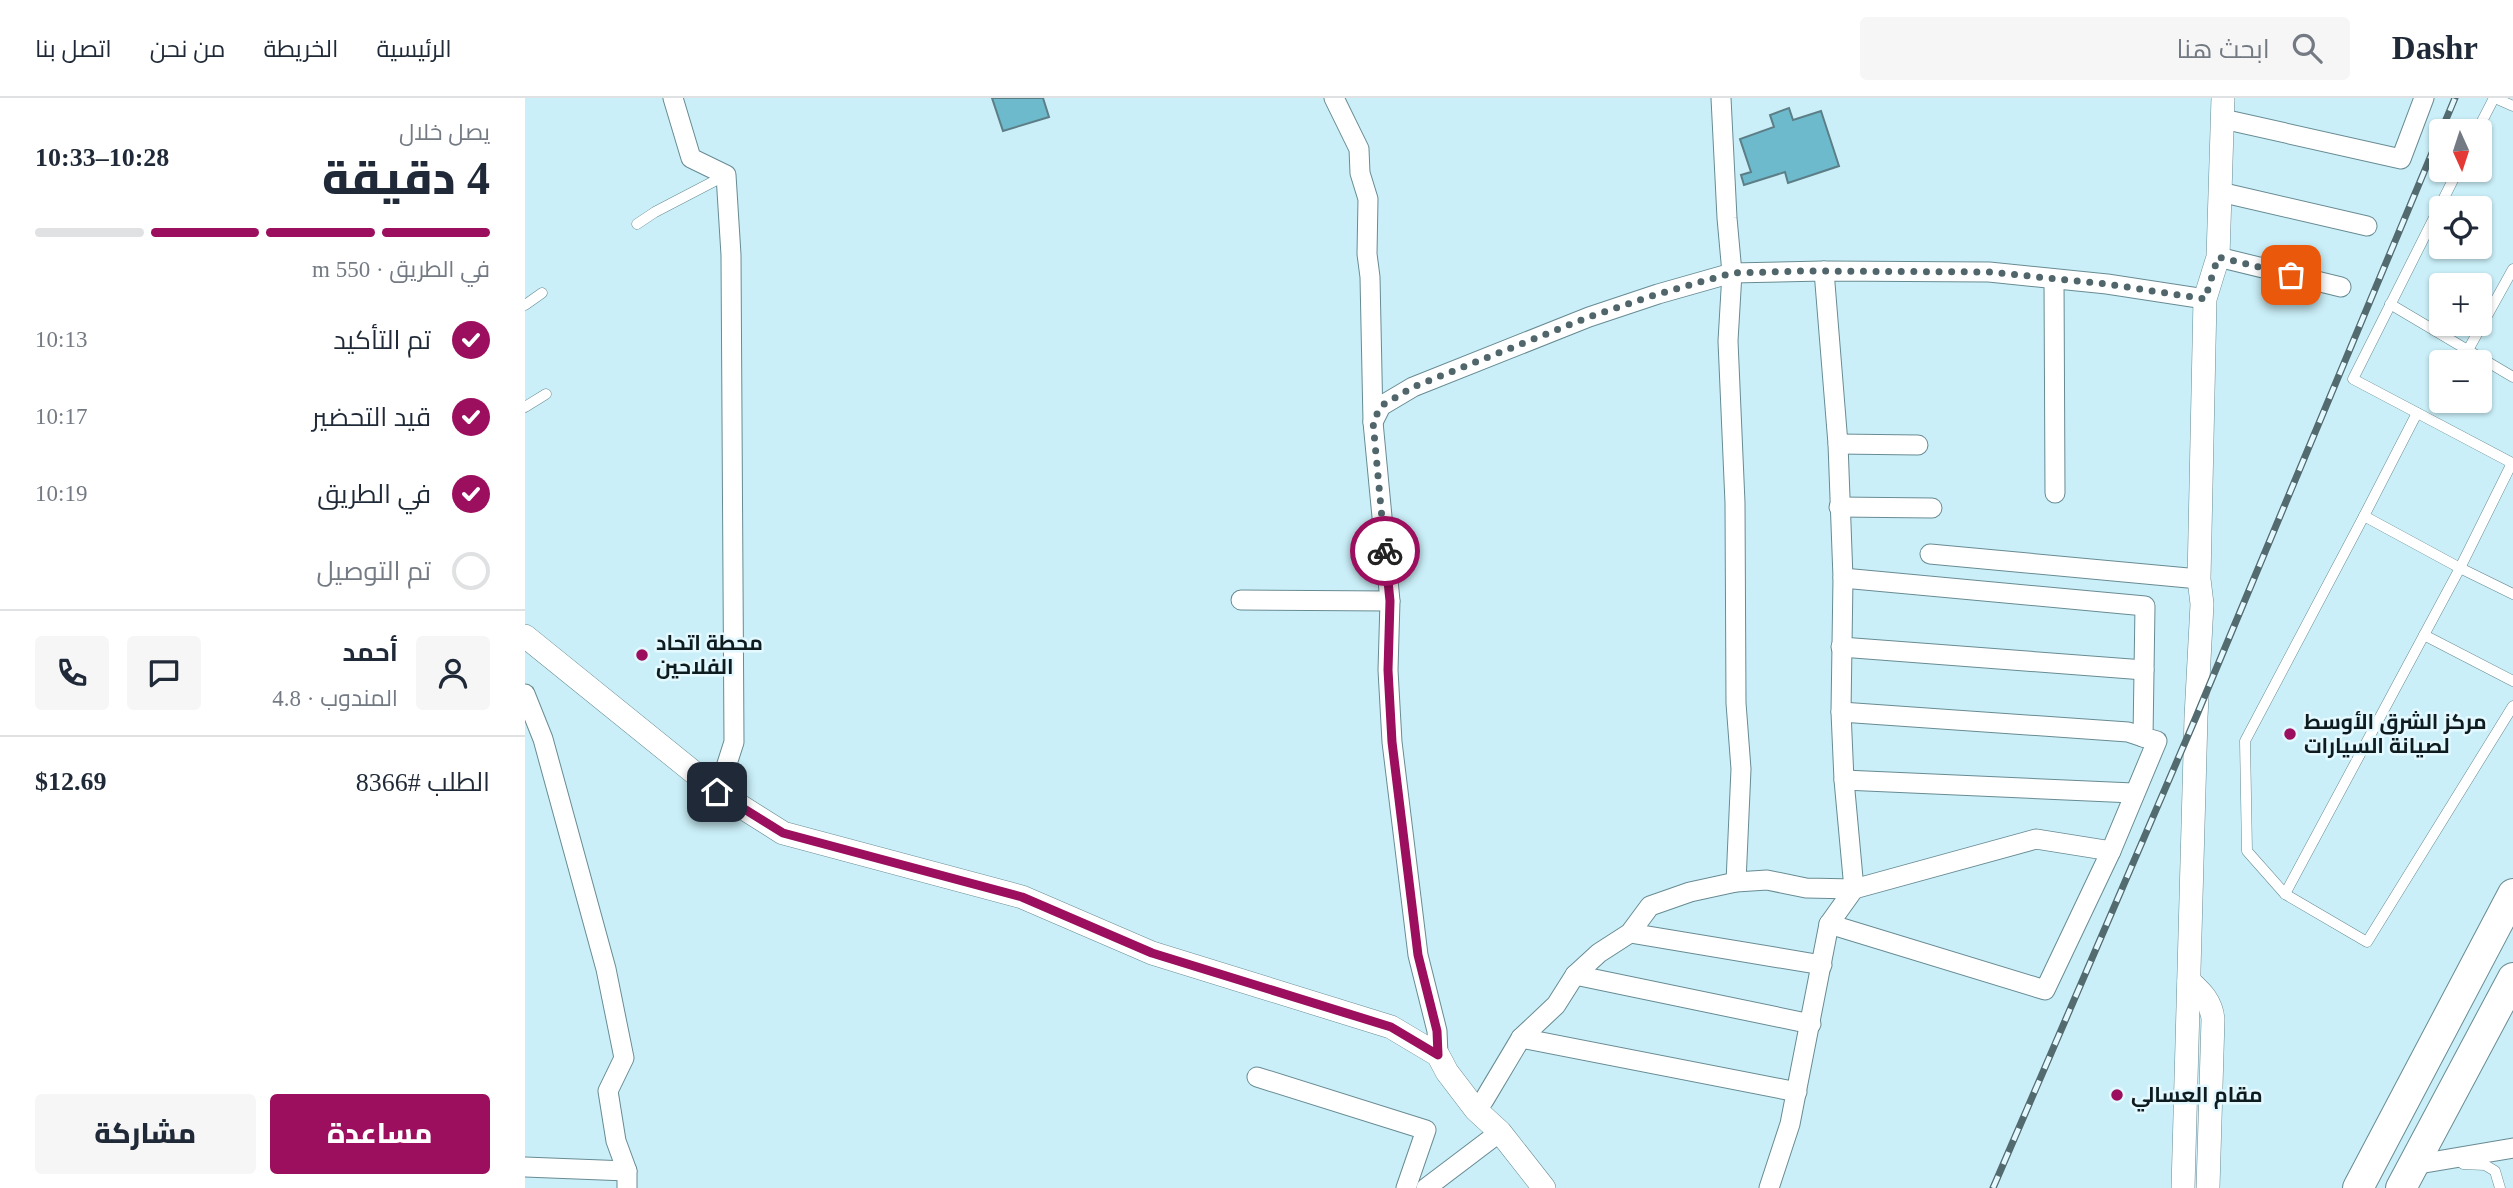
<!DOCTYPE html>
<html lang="ar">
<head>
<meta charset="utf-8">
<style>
  body { margin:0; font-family:"Times New Roman",Cairo,serif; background:#f6f6f7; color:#1f2937; direction:rtl; height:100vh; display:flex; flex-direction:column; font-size:26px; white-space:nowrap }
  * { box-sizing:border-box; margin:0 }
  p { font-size:23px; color:#747a83 }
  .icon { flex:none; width:38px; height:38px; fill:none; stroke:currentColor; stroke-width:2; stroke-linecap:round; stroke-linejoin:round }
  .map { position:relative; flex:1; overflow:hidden; direction:ltr }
  .sheet { display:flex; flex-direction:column; background:#fff; width:525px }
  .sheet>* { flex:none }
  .needle { width:46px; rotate:177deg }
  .controls { position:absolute; left:1904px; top:21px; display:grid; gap:14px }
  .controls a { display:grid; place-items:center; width:63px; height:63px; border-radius:7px; background:#fff; box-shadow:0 2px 5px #0004; font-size:35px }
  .pin { position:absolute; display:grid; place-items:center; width:60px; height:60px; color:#fff; margin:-30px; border-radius:14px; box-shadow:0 4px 10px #0006 }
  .courier { position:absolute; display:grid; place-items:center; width:70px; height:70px; margin:-35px; border:5px solid #9c0f5e; border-radius:50%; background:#fff; color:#222; box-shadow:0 2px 9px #0007 }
  .head em { font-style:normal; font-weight:800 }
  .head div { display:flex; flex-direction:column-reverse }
  .head { display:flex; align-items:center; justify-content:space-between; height:119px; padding:0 35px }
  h1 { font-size:46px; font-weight:800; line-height:52px }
  .bar { display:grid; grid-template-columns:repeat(4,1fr); gap:10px 7px; align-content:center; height:84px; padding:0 35px }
  .bar i { height:9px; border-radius:5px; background:#e0e1e3 }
  .bar .current { background:#9c0f5e }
  .bar p { grid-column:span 4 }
  .line { display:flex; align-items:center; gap:18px; padding:0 35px; border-top:2px solid #e0e1e3 }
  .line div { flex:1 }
  .round { display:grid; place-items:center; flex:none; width:74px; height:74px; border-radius:7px; background:#f6f6f7 }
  ol { padding:0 35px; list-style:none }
  li { display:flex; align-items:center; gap:21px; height:77px }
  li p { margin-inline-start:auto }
  li .icon { padding:7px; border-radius:50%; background:#9c0f5e; color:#fff; stroke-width:4 }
  li:last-child { color:#747a83 }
  li i { width:38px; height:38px; border:4px solid #e0e1e3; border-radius:50% }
  .primary-button { display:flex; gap:14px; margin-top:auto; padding:14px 35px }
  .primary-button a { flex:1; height:80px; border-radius:7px; background:#9c0f5e; color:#fff; font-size:28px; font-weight:800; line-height:80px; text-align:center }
  .primary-button a+a { background:#f6f6f7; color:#1f2937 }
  header { display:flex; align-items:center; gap:42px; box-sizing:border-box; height:98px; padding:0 35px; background:#fff; border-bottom:2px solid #e0e1e3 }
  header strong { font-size:33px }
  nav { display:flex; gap:38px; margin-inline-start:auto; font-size:24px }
  .search { width:490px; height:63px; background:#f6f6f7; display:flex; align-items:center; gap:18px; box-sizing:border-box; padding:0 24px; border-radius:7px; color:#747a83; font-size:26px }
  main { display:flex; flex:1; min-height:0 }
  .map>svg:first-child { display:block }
  .building { fill:#6ebacd; stroke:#5c7e86; stroke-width:2 }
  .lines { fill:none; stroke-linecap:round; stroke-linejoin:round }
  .service-casing { stroke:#688b93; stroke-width:11 }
  .minor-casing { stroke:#688b93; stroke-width:21 }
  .tertiary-casing { stroke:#688b93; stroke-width:24 }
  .primary-casing { stroke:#688b93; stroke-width:32 }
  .service { stroke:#fff; stroke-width:10 }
  .minor { stroke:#fff; stroke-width:19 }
  .tertiary { stroke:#fff; stroke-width:23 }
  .primary { stroke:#fff; stroke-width:30 }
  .rail-casing { stroke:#536a6f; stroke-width:7 }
  .rail { stroke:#e3f9ff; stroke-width:4.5; stroke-dasharray:13; stroke-linecap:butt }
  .done { stroke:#50666b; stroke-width:7; stroke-dasharray:0 12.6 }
  .route { stroke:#9c0f5e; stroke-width:9 }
  .poi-dot { fill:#9c0f5e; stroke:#e3f9ff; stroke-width:2.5 }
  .labels { text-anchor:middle; stroke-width:5; stroke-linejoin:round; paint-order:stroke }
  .poi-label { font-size:21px; font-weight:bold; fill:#0e1c1f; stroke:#e3f9ff; text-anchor:start }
</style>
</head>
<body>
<header>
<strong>Dashr</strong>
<div class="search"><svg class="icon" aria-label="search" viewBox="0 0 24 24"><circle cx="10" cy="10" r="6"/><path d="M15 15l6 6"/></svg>ابحث هنا</div>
<nav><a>الرئيسية</a><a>الخريطة</a><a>من نحن</a><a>اتصل بنا</a></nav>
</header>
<main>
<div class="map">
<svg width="1988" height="1090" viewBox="0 0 1988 1090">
  <rect width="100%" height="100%" fill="#caeff8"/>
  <g class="building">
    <polygon points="467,0 518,0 524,19 478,33"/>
    <polygon points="1264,10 1268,22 1296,13 1314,68 1263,85 1260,74 1219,87 1216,77 1226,74 1215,41 1249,29 1245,17"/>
  </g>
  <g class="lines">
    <g class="service-casing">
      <g id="service">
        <polyline points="1970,0 1988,8"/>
        <polyline points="1952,33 1969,0"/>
        <polyline points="1933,72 1828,281 1987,365 1935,470 1988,496"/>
        <polyline points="112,126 130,114 201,77"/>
        <polyline points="1865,206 1988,279"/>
        <polyline points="0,207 17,195"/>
        <polyline points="1943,252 1988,171"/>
        <polyline points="0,309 21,296"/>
        <polyline points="1839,418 1720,643 1722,753 1760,796 1842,844 1988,608"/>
        <polyline points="1899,537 1988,583"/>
        <polyline points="1760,796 1935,470 1839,418 1892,315"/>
        <polyline points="1938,1066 1960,1067 1970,1073 1975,1090"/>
      </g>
    </g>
    <g class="minor-casing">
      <g id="minor">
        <polyline points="148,0 166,60 201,77 206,157 209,644 193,694"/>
        <polyline points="809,0 834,51 835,75 843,101 842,156 845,179 848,324 865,503 863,572 867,644 893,857 912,933 913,957"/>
        <polyline points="1196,0 1202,120 1207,175 1203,243 1210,405 1211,605 1216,671 1211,784"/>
        <polyline points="1698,21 1876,61 1899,0"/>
        <polyline points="1695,94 1842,128"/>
        <polyline points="1693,159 1816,189"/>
        <polyline points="1529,181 1530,395"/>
        <polyline points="848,324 856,308 888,289 1064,219 1133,196 1207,175 1299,173 1464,174 1582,186 1680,201"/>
        <polyline points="1313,346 1393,347"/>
        <polyline points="1314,409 1407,410"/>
        <polyline points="1405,456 1674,481"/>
        <polyline points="716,502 865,503"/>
        <polyline points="1316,549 1619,572"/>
        <polyline points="0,596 18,641 81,871 99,960 83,993 91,1043 102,1073 102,1090"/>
        <polyline points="1316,614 1603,634 1618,639"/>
        <polyline points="1319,682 1608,695"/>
        <polyline points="1304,826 1520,892 1586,753 1632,643 1618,639 1620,508 1318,480"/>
        <polyline points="1105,835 1297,867"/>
        <polyline points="1050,877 1286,926"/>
        <polyline points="996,940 1272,994"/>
        <polyline points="732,979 901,1032 881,1090"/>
        <polyline points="951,1012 959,1002 996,940 1031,907 1050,877 1074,855 1105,835 1125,808 1165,794 1211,784 1242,782 1281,790 1329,791 1511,741 1586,753"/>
        <polyline points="1888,1067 1988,1050"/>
        <polyline points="0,1069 102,1073"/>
        <polyline points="901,1090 975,1034"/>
        <polyline points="1244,1090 1265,1026 1304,826 1329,791 1319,682 1316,614 1318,480 1313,346 1299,173"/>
      </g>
    </g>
    <g class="tertiary-casing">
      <g id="tertiary">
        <polyline points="0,538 193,694 258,735 497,799 627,855 866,929 913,957 922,974 951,1012 975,1034 1019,1090"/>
        <path d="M1664,883C1677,895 1686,903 1688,921L1683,1090"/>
        <polyline points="1658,1090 1671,619 1677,506 1674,481 1680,201 1693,159 1698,0"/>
      </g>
    </g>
    <g class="primary-casing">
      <g id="primary">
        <polyline points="1833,1090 1988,796"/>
        <polyline points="1876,1090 1988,880"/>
      </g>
    </g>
    <use href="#service" class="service"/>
    <use href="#minor" class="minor"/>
    <use href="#tertiary" class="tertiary"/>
    <use href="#primary" class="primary"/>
    <g class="rail-casing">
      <polyline id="rail" points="1468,1090 1671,619 1930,0"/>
    </g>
    <use href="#rail" class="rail"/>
  </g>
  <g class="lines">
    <polyline class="done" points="860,453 848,324 856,308 888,289 1064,219 1133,196 1207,175 1279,173 1464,174 1582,186 1680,201 1693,159 1766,177"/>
    <polyline class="route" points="192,694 258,735 497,799 627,855 866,929 913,957 912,933 893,857 867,644 863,572 865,503 860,453"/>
  </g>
  <g class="poi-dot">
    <circle cx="117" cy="557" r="7"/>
    <circle cx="1765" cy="636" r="7"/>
    <circle cx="1592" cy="997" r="7"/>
  </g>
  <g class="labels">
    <g class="poi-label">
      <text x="131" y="552">محطة اتحاد<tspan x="131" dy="24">الفلاحين</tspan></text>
      <text x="1779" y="631">مركز الشرق الأوسط<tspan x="1779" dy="24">لصيانة السيارات</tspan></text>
      <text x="1606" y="1004">مقام العسالي</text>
    </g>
  </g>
</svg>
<div class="controls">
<a><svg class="needle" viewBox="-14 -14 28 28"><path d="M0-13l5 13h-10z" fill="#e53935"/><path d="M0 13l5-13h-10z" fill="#747a83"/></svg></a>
<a><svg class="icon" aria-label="locate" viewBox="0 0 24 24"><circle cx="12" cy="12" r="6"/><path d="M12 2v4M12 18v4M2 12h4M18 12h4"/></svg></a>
<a>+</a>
<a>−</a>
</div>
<div class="pin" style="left:1766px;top:177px;background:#ea580c"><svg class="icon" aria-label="bag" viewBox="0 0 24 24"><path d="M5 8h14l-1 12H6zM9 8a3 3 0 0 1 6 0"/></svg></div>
<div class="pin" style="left:192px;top:694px;background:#1f2937"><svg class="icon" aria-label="home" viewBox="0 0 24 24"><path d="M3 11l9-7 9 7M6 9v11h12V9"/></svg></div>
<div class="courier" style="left:860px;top:453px"><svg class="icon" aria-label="bike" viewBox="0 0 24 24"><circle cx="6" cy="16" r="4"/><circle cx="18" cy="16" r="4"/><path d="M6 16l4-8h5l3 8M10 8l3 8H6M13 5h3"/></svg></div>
</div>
<section class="sheet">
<div class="head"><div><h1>4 دقيقة</h1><p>يصل خلال</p></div><em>10:28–10:33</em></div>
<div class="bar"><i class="current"></i><i class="current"></i><i class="current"></i><i></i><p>في الطريق · 550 m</p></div>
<ol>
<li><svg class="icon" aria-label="check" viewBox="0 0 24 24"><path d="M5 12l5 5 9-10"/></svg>تم التأكيد<p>10:13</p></li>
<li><svg class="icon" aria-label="check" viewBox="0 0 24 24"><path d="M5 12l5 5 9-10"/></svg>قيد التحضير<p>10:17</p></li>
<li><svg class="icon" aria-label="check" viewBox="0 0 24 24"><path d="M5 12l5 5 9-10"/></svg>في الطريق<p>10:19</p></li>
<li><i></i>تم التوصيل</li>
</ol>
<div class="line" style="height:126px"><a class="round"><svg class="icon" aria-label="person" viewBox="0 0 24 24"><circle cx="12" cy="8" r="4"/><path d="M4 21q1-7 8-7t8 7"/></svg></a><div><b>أحمد</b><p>المندوب · 4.8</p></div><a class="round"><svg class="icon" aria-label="chat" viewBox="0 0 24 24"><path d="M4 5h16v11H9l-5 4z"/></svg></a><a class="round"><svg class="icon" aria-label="phone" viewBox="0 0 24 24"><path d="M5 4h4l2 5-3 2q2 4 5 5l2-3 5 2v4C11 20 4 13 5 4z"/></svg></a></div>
<div class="line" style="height:91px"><div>الطلب #8366</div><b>$12.69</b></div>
<div class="primary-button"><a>مساعدة</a><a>مشاركة</a></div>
</section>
</main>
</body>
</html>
